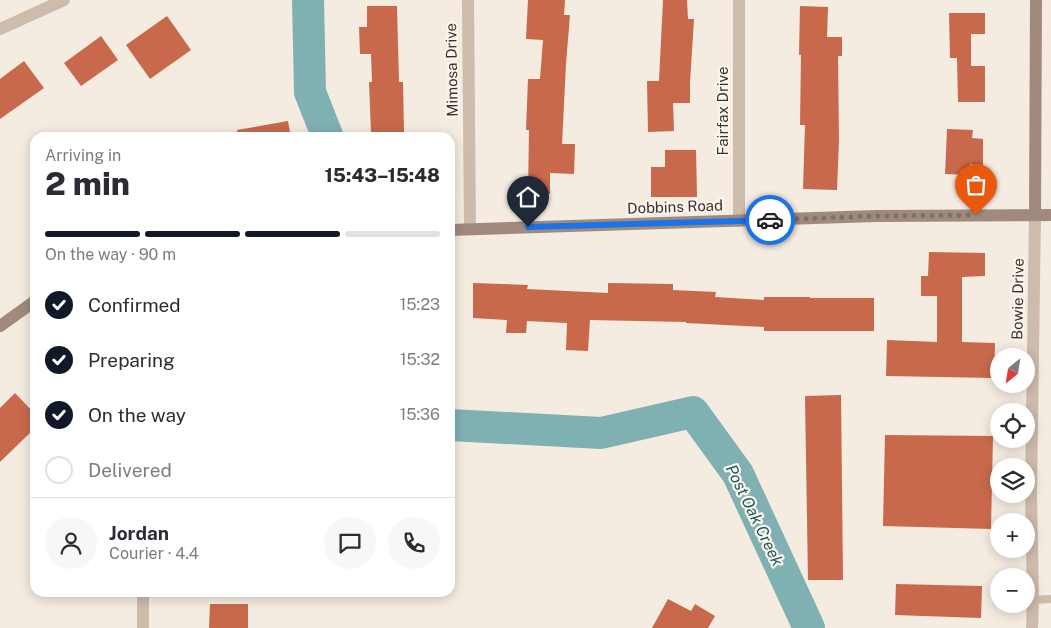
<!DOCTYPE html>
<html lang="en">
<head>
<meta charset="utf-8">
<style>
  body { margin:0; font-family:"Public Sans",sans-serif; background:#f7f7f7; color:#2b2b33; height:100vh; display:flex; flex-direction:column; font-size:19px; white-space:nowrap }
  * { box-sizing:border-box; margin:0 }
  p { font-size:16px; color:#7c7c81 }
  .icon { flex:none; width:28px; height:28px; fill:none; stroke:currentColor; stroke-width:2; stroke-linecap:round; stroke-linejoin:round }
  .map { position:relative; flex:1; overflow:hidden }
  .drawer { position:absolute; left:30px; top:132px; width:425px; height:465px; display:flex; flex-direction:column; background:#fff; border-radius:15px; box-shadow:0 2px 12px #0003 }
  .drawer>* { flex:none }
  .needle { width:32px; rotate:210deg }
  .tools { position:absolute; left:990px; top:348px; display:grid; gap:10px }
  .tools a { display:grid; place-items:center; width:45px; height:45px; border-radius:50%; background:#fff; box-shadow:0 2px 12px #0003; font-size:25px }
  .pin { position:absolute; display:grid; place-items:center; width:42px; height:42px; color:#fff; margin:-51px -21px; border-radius:50% 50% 50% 0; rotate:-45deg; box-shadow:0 0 5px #0007 }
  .pin .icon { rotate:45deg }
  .courier { position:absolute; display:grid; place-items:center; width:50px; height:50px; margin:-25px; border:4px solid #1a73e8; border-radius:50%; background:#fff; color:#222; box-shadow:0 1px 6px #0007 }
  .headline em { font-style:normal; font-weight:800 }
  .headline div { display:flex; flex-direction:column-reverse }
  .headline { display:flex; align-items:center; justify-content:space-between; height:85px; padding:0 15px }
  h1 { font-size:32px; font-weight:800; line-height:38px }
  .bar { display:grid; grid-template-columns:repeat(4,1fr); gap:8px 5px; align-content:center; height:60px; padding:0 15px }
  .bar i { height:6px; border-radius:4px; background:#e1e1e2 }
  .bar .active { background:#111827 }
  .bar p { grid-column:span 4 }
  .line { display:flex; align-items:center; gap:12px; padding:0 15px; border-top:1px solid #e1e1e2 }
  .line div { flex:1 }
  .round { display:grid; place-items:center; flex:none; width:52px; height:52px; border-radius:26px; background:#f7f7f7 }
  ol { padding:0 15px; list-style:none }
  li { display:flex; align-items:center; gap:15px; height:55px }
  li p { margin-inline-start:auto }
  li .icon { padding:5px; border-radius:50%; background:#111827; color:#fff; stroke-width:4 }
  li:last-child { color:#7c7c81 }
  li i { width:28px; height:28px; border:2px solid #e1e1e2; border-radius:50% }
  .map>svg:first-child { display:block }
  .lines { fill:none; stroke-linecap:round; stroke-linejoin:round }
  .river { stroke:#7fb0b2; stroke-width:32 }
  .building { fill:#c8694b }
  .lane { stroke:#cdbbac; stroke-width:8 }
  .street { stroke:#cdbbac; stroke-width:12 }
  .secondary { stroke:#a18a7d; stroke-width:12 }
  .done { stroke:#7c716b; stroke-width:5; stroke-dasharray:0 9 }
  .route { stroke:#1a73e8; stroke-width:6 }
  .labels { text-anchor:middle; stroke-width:4.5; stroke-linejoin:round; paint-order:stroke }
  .street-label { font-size:15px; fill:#3b302b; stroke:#fbf5ee }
  .water-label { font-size:16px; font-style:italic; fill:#1f5a5e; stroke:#fbf5ee }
</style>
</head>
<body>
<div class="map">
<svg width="1051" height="628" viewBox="0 0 1051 628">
  <rect width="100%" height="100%" fill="#f4ebe1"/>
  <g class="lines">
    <g class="river">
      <polyline points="308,0 310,92 328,138"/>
      <polyline points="450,425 601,433 693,412 738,474 809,628"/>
    </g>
  </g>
  <g class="building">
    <polygon points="528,0 565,0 564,15 570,15 566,64 562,144 575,144 574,174 550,173 550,194 528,194 529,130 526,130 528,79 540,79 543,40 526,39"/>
    <polygon points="663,0 687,0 688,19 694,19 690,82 690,103 673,103 674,131 648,132 647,81 659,81"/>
    <polygon points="367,6 397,6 399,82 403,82 404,132 371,133 369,82 372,82 371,54 360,54 359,27 367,27"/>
    <polygon points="800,6 828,7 827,37 842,37 842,56 838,56 839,140 837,190 803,189 805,125 800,125 801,55 799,55"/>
    <polygon points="949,13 985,13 985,34 971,34 971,66 985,66 985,102 958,102 957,58 950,58"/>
    <polygon points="167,16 191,50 150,79 126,45"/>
    <polygon points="101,36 118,60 81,86 64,63"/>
    <polygon points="24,61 44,88 0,119 0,79"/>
    <polygon points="288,121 291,138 238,138 237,130"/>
    <polygon points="947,129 973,130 972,138 983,139 983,165 970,164 970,175 945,174"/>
    <polygon points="665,150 696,150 697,197 651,197 651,167 665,167"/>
    <polygon points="929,252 985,253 985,276 962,277 962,342 995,343 994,378 886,376 887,340 937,342 937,296 921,296 921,276 928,276"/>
    <polygon points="473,283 528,285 527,289 608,293 608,283 673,284 673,290 716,292 715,297 764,300 764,297 810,297 810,298 874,298 874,331 764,331 764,327 686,323 686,322 590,320 588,351 566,350 567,323 527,321 526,333 506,333 507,320 473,318"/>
    <polygon points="15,393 35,414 35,428 0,462 0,408"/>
    <polygon points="841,395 843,580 808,580 805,396"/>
    <polygon points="885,435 993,436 991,529 883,526"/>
    <polygon points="896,584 982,586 981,618 895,615"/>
    <polygon points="668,599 691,611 695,604 715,616 708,628 652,628"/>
    <polygon points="210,604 248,604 248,628 209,628"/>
  </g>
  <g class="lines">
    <polyline class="lane" points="1033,600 1051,599"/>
    <g class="street">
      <polyline points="468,0 470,229"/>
      <polyline points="739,0 739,221"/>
      <polyline points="0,29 64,0"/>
      <polyline points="143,628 143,592"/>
      <polyline points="1032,628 1033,600 1031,493 1035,215"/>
    </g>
    <g class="secondary">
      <polyline points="1035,215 1036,0"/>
      <polyline points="450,230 876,216 1051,215"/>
      <polyline points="0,326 35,301"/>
    </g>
  </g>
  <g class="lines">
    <polyline class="done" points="770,220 876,216 976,215"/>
    <polyline class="route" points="528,227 770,220"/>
  </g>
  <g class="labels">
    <g class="street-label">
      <text transform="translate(452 70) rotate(-91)" y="5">Mimosa Drive</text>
      <text transform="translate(723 111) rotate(-90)" y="5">Fairfax Drive</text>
      <text transform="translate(675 207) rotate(-2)" y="5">Dobbins Road</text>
      <text transform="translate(1018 299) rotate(-89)" y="5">Bowie Drive</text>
    </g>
    <g class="water-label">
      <text transform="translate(755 515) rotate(64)" y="6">Post Oak Creek</text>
    </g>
  </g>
</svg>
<div class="tools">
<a><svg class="needle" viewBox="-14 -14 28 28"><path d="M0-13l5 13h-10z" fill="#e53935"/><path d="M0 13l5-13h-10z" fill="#7c7c81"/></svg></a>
<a><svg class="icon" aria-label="locate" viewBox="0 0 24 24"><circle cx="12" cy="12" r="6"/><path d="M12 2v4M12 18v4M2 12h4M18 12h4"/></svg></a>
<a><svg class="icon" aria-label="layers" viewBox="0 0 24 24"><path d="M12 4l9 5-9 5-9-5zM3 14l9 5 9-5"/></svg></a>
<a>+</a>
<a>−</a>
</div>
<div class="pin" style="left:976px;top:215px;background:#ea580c"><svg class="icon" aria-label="bag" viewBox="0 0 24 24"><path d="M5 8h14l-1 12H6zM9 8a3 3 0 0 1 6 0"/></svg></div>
<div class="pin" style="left:528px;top:227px;background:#1f2937"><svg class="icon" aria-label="home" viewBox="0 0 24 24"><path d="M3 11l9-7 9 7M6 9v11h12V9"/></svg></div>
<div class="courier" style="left:770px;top:220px"><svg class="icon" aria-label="car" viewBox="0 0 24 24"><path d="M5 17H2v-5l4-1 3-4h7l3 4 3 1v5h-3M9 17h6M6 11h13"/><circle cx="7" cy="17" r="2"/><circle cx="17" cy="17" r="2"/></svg></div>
<section class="drawer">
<div class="headline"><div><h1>2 min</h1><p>Arriving in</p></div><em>15:43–15:48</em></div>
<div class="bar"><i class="active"></i><i class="active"></i><i class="active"></i><i></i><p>On the way · 90 m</p></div>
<ol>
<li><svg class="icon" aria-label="check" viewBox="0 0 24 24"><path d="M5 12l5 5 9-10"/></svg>Confirmed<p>15:23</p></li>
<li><svg class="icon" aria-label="check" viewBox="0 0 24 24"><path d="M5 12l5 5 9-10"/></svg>Preparing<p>15:32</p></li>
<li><svg class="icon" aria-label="check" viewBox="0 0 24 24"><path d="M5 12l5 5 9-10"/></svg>On the way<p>15:36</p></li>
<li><i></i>Delivered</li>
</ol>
<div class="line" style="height:90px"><a class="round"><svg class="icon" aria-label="person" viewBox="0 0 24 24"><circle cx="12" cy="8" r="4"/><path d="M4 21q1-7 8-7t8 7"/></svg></a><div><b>Jordan</b><p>Courier · 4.4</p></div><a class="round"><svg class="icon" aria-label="chat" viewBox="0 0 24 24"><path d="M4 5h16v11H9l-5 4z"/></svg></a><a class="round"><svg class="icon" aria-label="phone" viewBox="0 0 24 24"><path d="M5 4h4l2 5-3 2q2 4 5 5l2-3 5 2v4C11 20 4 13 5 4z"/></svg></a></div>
</section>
</div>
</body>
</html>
